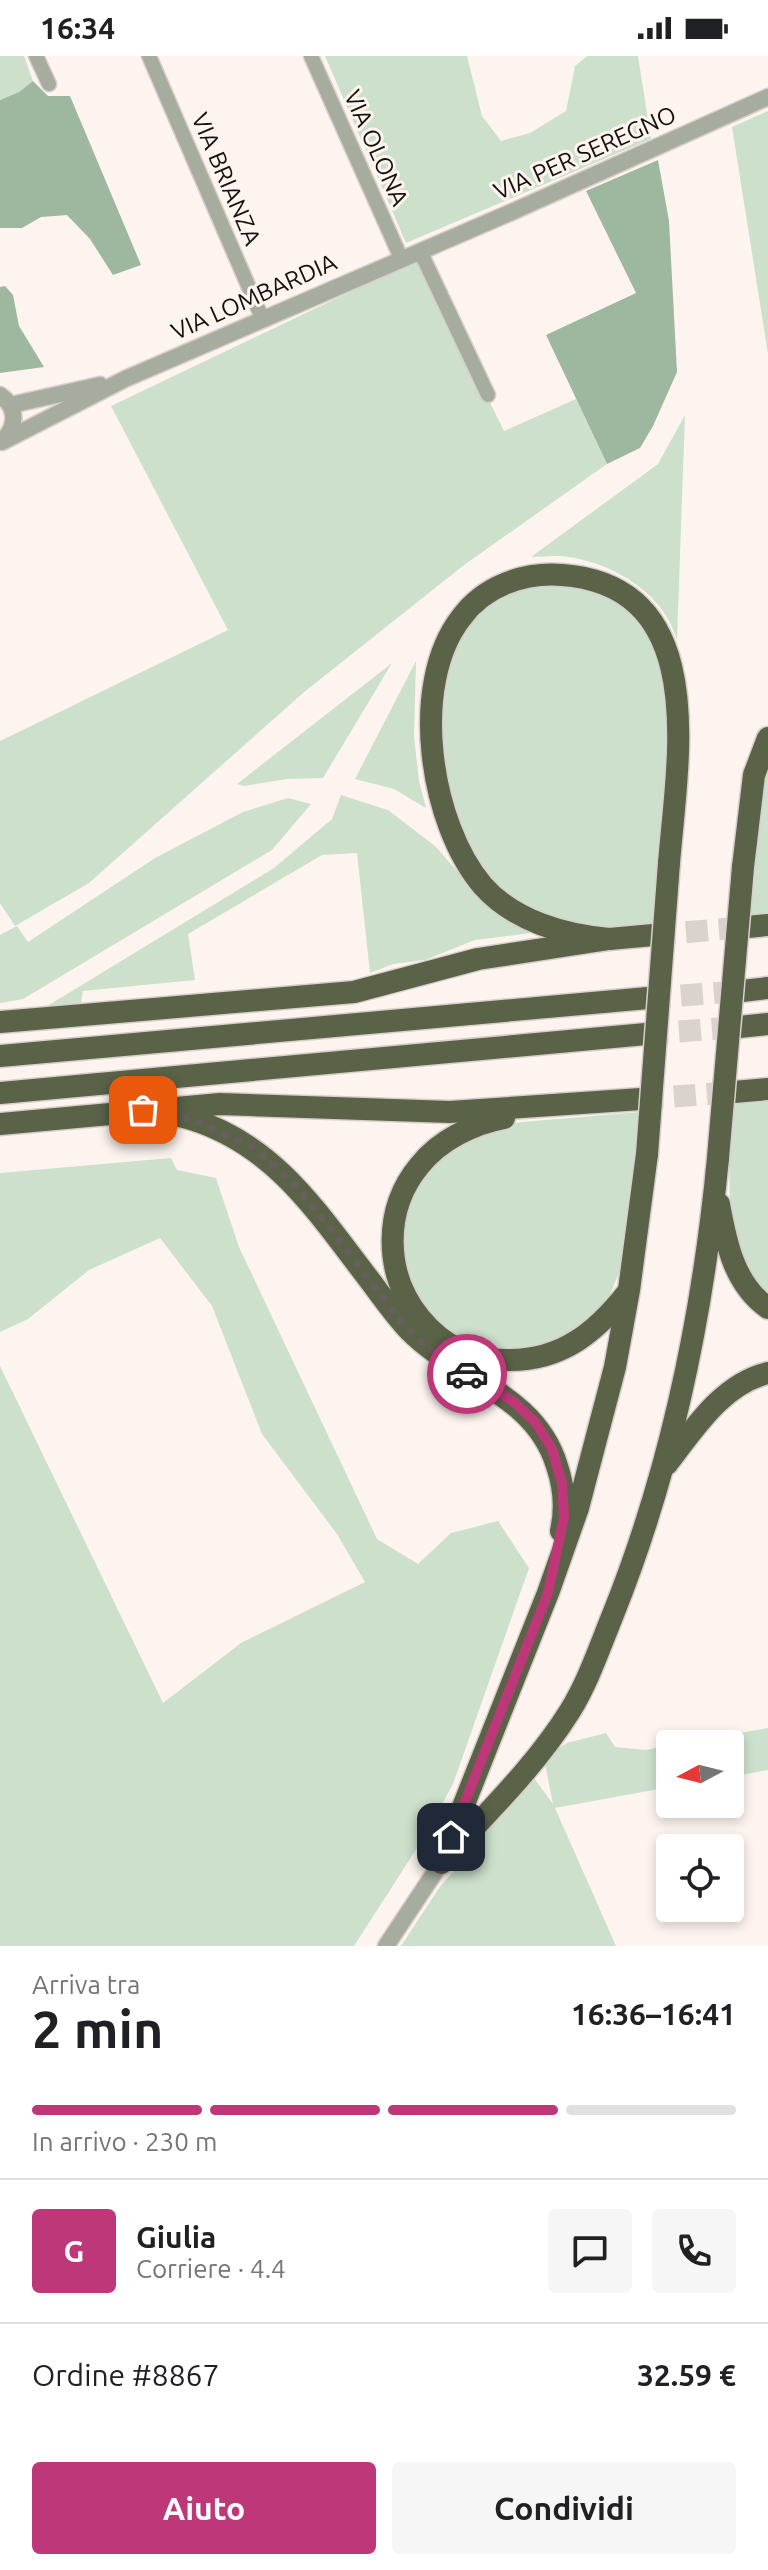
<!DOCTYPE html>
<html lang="it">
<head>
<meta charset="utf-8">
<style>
  body { margin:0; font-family:Ubuntu,sans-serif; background:#f6f6f6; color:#202124; height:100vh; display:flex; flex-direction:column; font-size:30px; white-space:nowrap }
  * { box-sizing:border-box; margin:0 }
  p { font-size:26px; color:#757577 }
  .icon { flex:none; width:44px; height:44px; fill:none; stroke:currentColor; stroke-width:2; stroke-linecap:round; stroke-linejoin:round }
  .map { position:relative; height:1890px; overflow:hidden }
  .details { display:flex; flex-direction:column; background:#fff; flex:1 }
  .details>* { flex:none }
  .needle { width:52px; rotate:263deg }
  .controls { position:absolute; left:656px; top:1674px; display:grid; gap:16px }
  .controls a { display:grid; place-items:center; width:88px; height:88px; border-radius:8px; background:#fff; box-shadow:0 4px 12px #0003; font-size:40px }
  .pin { position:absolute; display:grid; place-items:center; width:68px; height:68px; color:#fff; margin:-34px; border-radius:16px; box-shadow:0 4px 12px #0006 }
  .courier { position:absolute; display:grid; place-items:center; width:80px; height:80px; margin:-40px; border:6px solid #bd3779; border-radius:50%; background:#fff; color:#222; box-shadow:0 2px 10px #0007 }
  .headline em { font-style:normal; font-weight:700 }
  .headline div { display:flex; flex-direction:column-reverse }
  .headline { display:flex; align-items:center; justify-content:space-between; height:136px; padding:0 32px }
  h1 { font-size:52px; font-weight:700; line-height:60px }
  .bar { display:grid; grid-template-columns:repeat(4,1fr); gap:12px 8px; align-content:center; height:96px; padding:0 32px }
  .bar i { height:10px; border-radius:6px; background:#e0e0e0 }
  .bar .active { background:#bd3779 }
  .bar p { grid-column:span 4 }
  .line { display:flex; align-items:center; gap:20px; padding:0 32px; border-top:2px solid #e0e0e0 }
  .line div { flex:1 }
  .round { display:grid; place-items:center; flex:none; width:84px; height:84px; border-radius:8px; background:#f6f6f6 }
  .action { display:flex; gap:16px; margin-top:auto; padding:16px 32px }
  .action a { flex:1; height:92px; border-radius:8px; background:#bd3779; color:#fff; font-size:32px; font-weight:700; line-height:92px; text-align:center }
  .action a+a { background:#f6f6f6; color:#202124 }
  .status { display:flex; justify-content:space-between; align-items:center; height:56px; padding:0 40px; background:#fff; direction:ltr }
  .status svg { height:22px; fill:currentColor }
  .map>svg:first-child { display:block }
  .green { fill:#cce0cc }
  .forest { fill:#9eb89f }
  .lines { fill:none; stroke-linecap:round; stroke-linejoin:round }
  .trunk-tunnel { stroke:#dad2cd; stroke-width:22; stroke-dasharray:22 11; stroke-linecap:butt }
  .minor-casing { stroke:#d8cfcb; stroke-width:17 }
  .tertiary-casing { stroke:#d8cfcb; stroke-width:19 }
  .trunk-casing { stroke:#d8cfcb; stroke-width:25 }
  .minor { stroke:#a6ac9e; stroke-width:14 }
  .tertiary { stroke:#a6ac9e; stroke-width:16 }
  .trunk { stroke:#5a6348; stroke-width:22 }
  .trunk-bridge-casing { stroke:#d8cfcb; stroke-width:25; stroke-linecap:butt }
  .trunk-bridge { stroke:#5a6348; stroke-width:22 }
  .done { stroke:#665f5b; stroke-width:8; stroke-dasharray:0 14.4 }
  .route { stroke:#bd3779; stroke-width:10 }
  .labels { text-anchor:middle; stroke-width:6; stroke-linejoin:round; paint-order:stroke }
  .street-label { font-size:24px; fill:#140f0c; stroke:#fdf4ef }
</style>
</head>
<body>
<div class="status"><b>16:34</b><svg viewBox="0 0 49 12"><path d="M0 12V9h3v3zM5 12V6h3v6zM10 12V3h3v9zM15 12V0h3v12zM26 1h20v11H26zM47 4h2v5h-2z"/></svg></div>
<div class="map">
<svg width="768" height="1890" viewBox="0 0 768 1890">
  <rect width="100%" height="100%" fill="#fdf4ef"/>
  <g class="green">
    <polygon points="0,0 24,0 33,25 19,36 0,44"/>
    <polygon points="325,0 467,0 482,60 501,85 530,77 566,55 575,10 587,0 638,0 651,83 406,187"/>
    <polygon points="768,55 768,298 732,71"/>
    <polygon points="419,203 504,375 576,343 607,408 464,509 303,637 89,827 15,870 0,847 0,685 228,574 111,350"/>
    <path d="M685,359L677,584C664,538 615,508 569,501C557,499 543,501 531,501L658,408Z"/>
    <path d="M540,524C558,528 596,531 611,541C683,586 668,682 662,753C658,792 656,830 654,869L602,872L580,871L545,860L515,845L489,823L469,795L453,760L444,712L439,650L453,581L505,534Z"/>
    <polygon points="416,605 414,681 419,725 426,752 394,733 355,723"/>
    <polygon points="392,607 323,722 287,723 244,730 237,728"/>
    <polygon points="768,693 768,858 748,861 752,758"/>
    <polygon points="341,739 388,754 435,790 488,850 539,876 475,884 425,904 393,908 370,917 357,797 322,799 188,878 195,924 83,935 81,947 44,952 274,812 332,763"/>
    <polygon points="288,742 311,748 272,794 23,943 0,947 0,879 17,870 28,886 155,802 243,756"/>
    <polygon points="768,1045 768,1241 752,1225 738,1201 730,1149 729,1103 732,1047"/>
    <polygon points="640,1056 636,1107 622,1210 608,1243 598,1258 559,1288 495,1296 455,1282 418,1247 401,1201 405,1151 436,1100 489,1072 522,1066"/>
    <polygon points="171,1102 177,1114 216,1122 239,1191 377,1483 418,1508 451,1477 498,1465 529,1512 453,1728 426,1778 354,1890 0,1890 0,1310 163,1647 241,1587 365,1526 337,1478 262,1378 212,1250 160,1182 89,1214 28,1263 0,1276 0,1117"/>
    <polygon points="768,1672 768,1714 730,1721 730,1688 678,1688"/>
    <polygon points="606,1677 615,1691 646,1694 670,1689 670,1731 555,1752 616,1890 401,1890 439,1832 534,1722 553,1748 544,1703 567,1687"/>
  </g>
  <g class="forest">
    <polygon points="33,25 48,40 70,40 141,209 113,219 90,183 67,159 41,161 22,172 0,172 0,44 19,36"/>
    <polygon points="658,104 669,165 677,316 653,370 640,392 607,408 546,279 636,237 586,135"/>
    <polygon points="5,230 13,239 19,270 44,311 0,317 0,231"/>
  </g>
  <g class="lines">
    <g class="trunk-tunnel">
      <polyline points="653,879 747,871"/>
      <polyline points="648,942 742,935"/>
      <polyline points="646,978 739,971"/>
      <polyline points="641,1043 734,1036"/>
    </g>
    <g class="minor-casing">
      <g id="minor">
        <polyline points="36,0 49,28"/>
        <polyline points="149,0 263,264"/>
        <polyline points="311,0 401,202"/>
        <polyline points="420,195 488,339"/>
      </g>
    </g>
    <g class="tertiary-casing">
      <g id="tertiary">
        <path d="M0,339C16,350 18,368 4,383"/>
        <polyline points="11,349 100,329"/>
        <polyline points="2,386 125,323 514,155 768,41"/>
        <polyline points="386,1890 441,1807"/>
      </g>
    </g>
    <g class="trunk-casing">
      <g id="trunk">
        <polyline points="743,811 754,719 768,682"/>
        <polyline points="747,871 768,869"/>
        <path d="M609,883C564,879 514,865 483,830C430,768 409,629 461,562C484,530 524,516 562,519C712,530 677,705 669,807"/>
        <polyline points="742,935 768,932"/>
        <polyline points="0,966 354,936 478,903 609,883 653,879"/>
        <polyline points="739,971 768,968"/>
        <polyline points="0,1000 648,942"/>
        <polyline points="734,1036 768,1033"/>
        <polyline points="0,1037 646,978"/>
        <path d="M143,1054C159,1057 176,1058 191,1063C275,1089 317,1156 368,1222C381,1239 394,1258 409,1274C458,1324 535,1337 557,1410C564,1431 566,1453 561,1475"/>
        <path d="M504,1062C473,1068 440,1084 420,1109C383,1153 384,1218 420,1262C443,1290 473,1305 510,1304C562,1304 596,1276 627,1237"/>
        <polyline points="0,1068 220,1048 450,1056 641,1043"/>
        <path d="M719,1148C726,1187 734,1228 768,1252"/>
        <path d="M667,1408C694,1373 722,1328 768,1317"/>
        <polyline points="447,1791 548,1537 578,1452 615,1311 629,1234 647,1098"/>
        <path d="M441,1807C485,1759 535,1711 570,1655C588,1626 599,1593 612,1561C671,1415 703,1259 718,1102"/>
      </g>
    </g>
    <use href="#minor" class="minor"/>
    <use href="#tertiary" class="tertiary"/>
    <use href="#trunk" class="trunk"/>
    <g class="trunk-bridge-casing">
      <g id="trunk-bridge">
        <polyline points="647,1098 669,807"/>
        <polyline points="718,1102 743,811"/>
      </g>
    </g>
    <use href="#trunk-bridge" class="trunk-bridge"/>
  </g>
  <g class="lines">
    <polyline class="done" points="143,1054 190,1063 253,1091 285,1119 308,1144 405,1270 425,1290 467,1318"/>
    <polyline class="route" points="451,1781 548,1537 564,1461 562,1427 552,1393 536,1367 514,1346 467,1318"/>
  </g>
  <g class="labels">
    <g class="street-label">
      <text transform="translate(376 92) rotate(66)" y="8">VIA OLONA</text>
      <text transform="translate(585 97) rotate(-24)" y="8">VIA PER SEREGNO</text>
      <text transform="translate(226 123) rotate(67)" y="8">VIA BRIANZA</text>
      <text transform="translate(254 241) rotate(-24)" y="8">VIA LOMBARDIA</text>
    </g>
  </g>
</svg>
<div class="controls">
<a><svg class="needle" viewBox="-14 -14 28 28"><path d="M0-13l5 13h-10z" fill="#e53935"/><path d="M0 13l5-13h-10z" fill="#757577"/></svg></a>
<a><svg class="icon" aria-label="locate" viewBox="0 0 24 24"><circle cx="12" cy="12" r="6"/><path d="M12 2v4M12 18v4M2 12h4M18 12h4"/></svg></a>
</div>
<div class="pin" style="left:143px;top:1054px;background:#ea580c"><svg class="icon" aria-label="bag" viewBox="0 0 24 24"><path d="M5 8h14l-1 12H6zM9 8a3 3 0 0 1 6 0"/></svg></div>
<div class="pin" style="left:451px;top:1781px;background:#1f2937"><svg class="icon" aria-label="home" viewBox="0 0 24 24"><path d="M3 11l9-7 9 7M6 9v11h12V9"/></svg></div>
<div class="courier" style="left:467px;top:1318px"><svg class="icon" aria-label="car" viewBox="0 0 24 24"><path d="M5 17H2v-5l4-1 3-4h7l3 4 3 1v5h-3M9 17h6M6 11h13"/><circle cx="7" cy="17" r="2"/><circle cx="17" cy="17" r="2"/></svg></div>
</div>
<section class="details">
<div class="headline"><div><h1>2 min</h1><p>Arriva tra</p></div><em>16:36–16:41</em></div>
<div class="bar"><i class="active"></i><i class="active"></i><i class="active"></i><i></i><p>In arrivo · 230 m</p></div>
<div class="line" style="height:144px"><b class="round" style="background:#bd3779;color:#fff">G</b><div><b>Giulia</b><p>Corriere · 4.4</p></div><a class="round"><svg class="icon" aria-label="chat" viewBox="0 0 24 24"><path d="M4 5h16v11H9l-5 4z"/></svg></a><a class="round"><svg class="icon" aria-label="phone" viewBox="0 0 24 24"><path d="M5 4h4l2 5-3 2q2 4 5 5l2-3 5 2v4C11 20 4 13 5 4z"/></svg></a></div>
<div class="line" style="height:104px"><div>Ordine #8867</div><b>32.59 €</b></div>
<div class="action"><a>Aiuto</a><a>Condividi</a></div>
</section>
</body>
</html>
